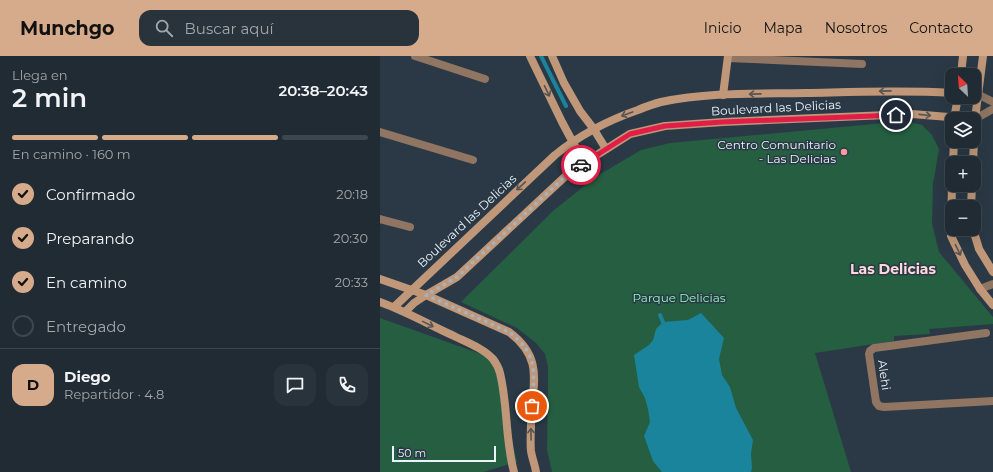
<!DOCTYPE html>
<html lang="es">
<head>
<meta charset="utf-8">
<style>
  body { margin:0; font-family:Montserrat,sans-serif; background:#28333c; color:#f1f3f6; height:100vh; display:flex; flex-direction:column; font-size:15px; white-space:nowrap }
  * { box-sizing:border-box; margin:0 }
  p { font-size:13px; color:#a2a7ac }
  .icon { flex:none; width:22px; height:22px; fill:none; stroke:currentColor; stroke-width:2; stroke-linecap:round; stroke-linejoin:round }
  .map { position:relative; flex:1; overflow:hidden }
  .side { display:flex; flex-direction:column; background:#202b34; width:380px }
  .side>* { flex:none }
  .needle { width:26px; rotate:335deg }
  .controls { position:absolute; left:565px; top:12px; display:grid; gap:8px }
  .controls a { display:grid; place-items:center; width:36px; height:36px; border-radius:8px; background:#202b34; box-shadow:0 4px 16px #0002,0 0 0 1px #3d474f; font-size:20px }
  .scale { position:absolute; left:12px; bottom:10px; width:104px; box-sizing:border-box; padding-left:4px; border:2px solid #eaf3fb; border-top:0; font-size:11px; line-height:14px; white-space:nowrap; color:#eaf3fb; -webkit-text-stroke:3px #2a3945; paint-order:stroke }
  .pin { position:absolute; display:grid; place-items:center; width:34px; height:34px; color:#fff; margin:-17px; border:2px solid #fff; border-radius:50%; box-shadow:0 1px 4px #0007 }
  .courier { position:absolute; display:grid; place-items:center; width:40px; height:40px; margin:-20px; border:3px solid #e11d48; border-radius:50%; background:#fff; color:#222; box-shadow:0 1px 5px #0007 }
  .head em { font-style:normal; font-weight:600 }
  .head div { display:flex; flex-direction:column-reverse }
  .head { display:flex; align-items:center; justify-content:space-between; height:68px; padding:0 12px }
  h1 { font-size:26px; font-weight:600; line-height:30px }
  .bar { display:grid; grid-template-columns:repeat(4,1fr); gap:6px 4px; align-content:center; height:48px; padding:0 12px }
  .bar i { height:5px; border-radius:3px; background:#3d474f }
  .bar .active { background:#d6ab8b }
  .bar p { grid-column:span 4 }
  .line { display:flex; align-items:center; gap:10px; padding:0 12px; border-top:1px solid #3d474f }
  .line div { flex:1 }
  .round { display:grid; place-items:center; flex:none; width:42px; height:42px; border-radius:12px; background:#28333c }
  ol { padding:0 12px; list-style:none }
  li { display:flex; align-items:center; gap:12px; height:44px }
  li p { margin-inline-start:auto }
  li .icon { padding:4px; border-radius:50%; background:#d6ab8b; color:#111; stroke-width:4 }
  li:last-child { color:#a2a7ac }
  li i { width:22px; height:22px; border:2px solid #3d474f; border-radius:50% }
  header { display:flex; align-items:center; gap:24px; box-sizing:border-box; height:56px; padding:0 20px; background:#d6ab8b; color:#111 }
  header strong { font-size:19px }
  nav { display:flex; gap:22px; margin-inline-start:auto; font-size:14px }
  .search { width:280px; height:36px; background:#28333c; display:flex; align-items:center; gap:10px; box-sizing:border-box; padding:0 14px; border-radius:12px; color:#a2a7ac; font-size:15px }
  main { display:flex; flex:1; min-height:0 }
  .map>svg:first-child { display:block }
  .green { fill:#265e41 }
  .water { fill:#19849b }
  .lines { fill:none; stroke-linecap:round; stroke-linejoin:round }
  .stream { stroke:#19849b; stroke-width:4 }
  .street { stroke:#8f7562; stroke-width:8 }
  .secondary { stroke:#c09778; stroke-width:8 }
  .oneway { stroke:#575554 }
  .done { stroke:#a7b2bb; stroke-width:4; stroke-dasharray:0 7.2 }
  .route { stroke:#e11d48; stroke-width:5 }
  .poi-dot { fill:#f49aa1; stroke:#2a3945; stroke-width:1.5 }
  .labels { text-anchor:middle; stroke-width:3; stroke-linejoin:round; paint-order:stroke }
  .street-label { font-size:12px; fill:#eaf3fb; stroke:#2a3945 }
  .poi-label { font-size:12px; fill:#eaf3fb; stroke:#2a3945; text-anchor:end }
  .park-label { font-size:12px; fill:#91f7be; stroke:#2a3945 }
  .quarter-label { font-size:14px; font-weight:bold; fill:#fcd8da; stroke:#2a3945 }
</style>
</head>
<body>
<header>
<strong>Munchgo</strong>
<div class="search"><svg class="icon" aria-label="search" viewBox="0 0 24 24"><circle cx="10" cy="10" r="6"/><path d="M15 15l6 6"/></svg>Buscar aquí</div>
<nav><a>Inicio</a><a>Mapa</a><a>Nosotros</a><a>Contacto</a></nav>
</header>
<main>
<section class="side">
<div class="head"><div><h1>2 min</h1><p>Llega en</p></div><em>20:38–20:43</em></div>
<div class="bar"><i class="active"></i><i class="active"></i><i class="active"></i><i></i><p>En camino · 160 m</p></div>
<ol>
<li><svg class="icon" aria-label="check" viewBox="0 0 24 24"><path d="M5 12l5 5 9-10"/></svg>Confirmado<p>20:18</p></li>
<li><svg class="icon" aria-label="check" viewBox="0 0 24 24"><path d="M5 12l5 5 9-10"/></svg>Preparando<p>20:30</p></li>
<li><svg class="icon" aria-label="check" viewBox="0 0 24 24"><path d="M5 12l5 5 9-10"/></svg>En camino<p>20:33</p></li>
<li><i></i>Entregado</li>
</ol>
<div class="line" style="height:72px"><b class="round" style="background:#d6ab8b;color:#111">D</b><div><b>Diego</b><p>Repartidor · 4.8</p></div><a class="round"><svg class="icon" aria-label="chat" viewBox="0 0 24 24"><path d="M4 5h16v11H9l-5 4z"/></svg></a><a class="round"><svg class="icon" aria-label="phone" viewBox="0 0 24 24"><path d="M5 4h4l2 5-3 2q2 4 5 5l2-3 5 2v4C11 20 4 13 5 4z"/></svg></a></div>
</section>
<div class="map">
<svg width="613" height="416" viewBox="0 0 613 416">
  <rect width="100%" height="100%" fill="#2a3945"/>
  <g class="green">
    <polygon points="525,65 542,69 552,79 559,93 553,128 552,167 559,196 613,261 613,268 549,273 550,278 514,280 514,285 435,297 471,416 172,416 167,394 168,330 168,311 165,298 156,287 137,272 81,246 174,154 217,120 261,94 290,87"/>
    <polygon points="0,262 115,303 137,406 103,416 0,416"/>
  </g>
  <polygon class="water" points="321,257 344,282 339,303 342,319 350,331 356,352 373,384 371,398 372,412 371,416 282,416 273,405 264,380 270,366 268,353 265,342 259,331 254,299 269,289 273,284 276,273 283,266 308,264"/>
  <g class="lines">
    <g class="stream">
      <polyline points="161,0 186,50"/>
      <polyline points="280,259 283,266"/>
    </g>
    <g class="street">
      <polyline points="35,0 105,23"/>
      <polyline points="348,2 482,8"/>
      <polyline points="599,39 613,46"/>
      <polyline points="595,63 613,53"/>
      <polyline points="0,76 93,104"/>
      <polyline points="0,163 30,171"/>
      <polyline points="600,233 613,228"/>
      <polyline points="606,277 494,292 490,295 489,298 496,346 499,350 504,351 613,345"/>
    </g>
    <g class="secondary">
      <polyline points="150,0 182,66 204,107"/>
      <polyline points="172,0 184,27 200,55 213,72 226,93"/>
      <polyline points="581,19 583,0"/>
      <polyline points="343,39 348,0"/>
      <polyline points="574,63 578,41"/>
      <polyline points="573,107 574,85"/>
      <polyline points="593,107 595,63 603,0"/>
      <polyline points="572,129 571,180 585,209 600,233 613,249"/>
      <polyline points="591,151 592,129"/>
      <polyline points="593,173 599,193 613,216"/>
      <path d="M0,223L46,239L129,276C165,303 152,328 151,367C151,376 150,386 151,395C152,402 155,409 156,416"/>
      <path d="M0,246C25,255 48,268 72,279C86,286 103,292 113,303C116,307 119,313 120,317C128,350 125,383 134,416"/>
      <path d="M14,251L175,99C201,78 226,65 258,54C265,51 273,48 281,46C328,36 378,38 426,37C475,36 523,34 572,37"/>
      <polyline points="25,256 34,247 46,239 77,221 190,116 250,78 285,70 343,66 532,58 593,63"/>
    </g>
  </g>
  <defs><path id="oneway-shaft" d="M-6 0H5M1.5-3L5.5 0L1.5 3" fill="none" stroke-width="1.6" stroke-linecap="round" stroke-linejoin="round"/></defs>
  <g class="oneway">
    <use href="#oneway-shaft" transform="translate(167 35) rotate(64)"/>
    <use href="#oneway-shaft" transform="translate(505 35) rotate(179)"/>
    <use href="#oneway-shaft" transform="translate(375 38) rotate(179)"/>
    <use href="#oneway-shaft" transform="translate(247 58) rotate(160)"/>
    <use href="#oneway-shaft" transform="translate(545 59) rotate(6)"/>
    <use href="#oneway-shaft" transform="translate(141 130) rotate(137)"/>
    <use href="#oneway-shaft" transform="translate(578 194) rotate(64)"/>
    <use href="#oneway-shaft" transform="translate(48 268) rotate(26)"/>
    <use href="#oneway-shaft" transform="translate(151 378) rotate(-91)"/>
  </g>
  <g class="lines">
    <path class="done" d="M152,350C154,317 159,299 129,276L46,239L77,221L190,116L201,109"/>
    <polyline class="route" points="201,109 250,78 285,70 343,66 516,59"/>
  </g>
  <circle class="poi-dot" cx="464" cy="96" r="4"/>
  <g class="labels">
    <g class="street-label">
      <text transform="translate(396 52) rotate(-3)" y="4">Boulevard las Delicias</text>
      <text transform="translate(87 165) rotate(-43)" y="4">Boulevard las Delicias</text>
      <text transform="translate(504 319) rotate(82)" y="4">Alehi</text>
    </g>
    <g class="poi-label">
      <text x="456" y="93">Centro Comunitario<tspan x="456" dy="14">- Las Delicias</tspan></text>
    </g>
    <g class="park-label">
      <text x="299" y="246">Parque Delicias</text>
    </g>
    <g class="quarter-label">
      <text x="513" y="218">Las Delicias</text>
    </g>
  </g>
</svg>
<div class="controls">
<a><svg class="needle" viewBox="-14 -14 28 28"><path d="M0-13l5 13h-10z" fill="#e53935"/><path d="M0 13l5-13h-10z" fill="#a2a7ac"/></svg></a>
<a><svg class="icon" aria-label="layers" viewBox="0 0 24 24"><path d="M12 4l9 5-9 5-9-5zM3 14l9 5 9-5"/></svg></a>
<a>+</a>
<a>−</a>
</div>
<div class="scale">50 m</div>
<div class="pin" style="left:152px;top:350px;background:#ea580c"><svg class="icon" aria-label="bag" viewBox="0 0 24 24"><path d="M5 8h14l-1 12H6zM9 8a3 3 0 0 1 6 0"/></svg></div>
<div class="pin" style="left:516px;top:59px;background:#1f2937"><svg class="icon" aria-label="home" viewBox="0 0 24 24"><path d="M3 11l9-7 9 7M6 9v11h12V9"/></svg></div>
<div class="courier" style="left:201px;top:109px"><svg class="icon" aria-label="car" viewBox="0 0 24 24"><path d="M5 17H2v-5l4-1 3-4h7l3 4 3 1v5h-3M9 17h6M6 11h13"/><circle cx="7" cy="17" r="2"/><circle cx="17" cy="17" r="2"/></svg></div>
</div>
</main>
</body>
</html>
